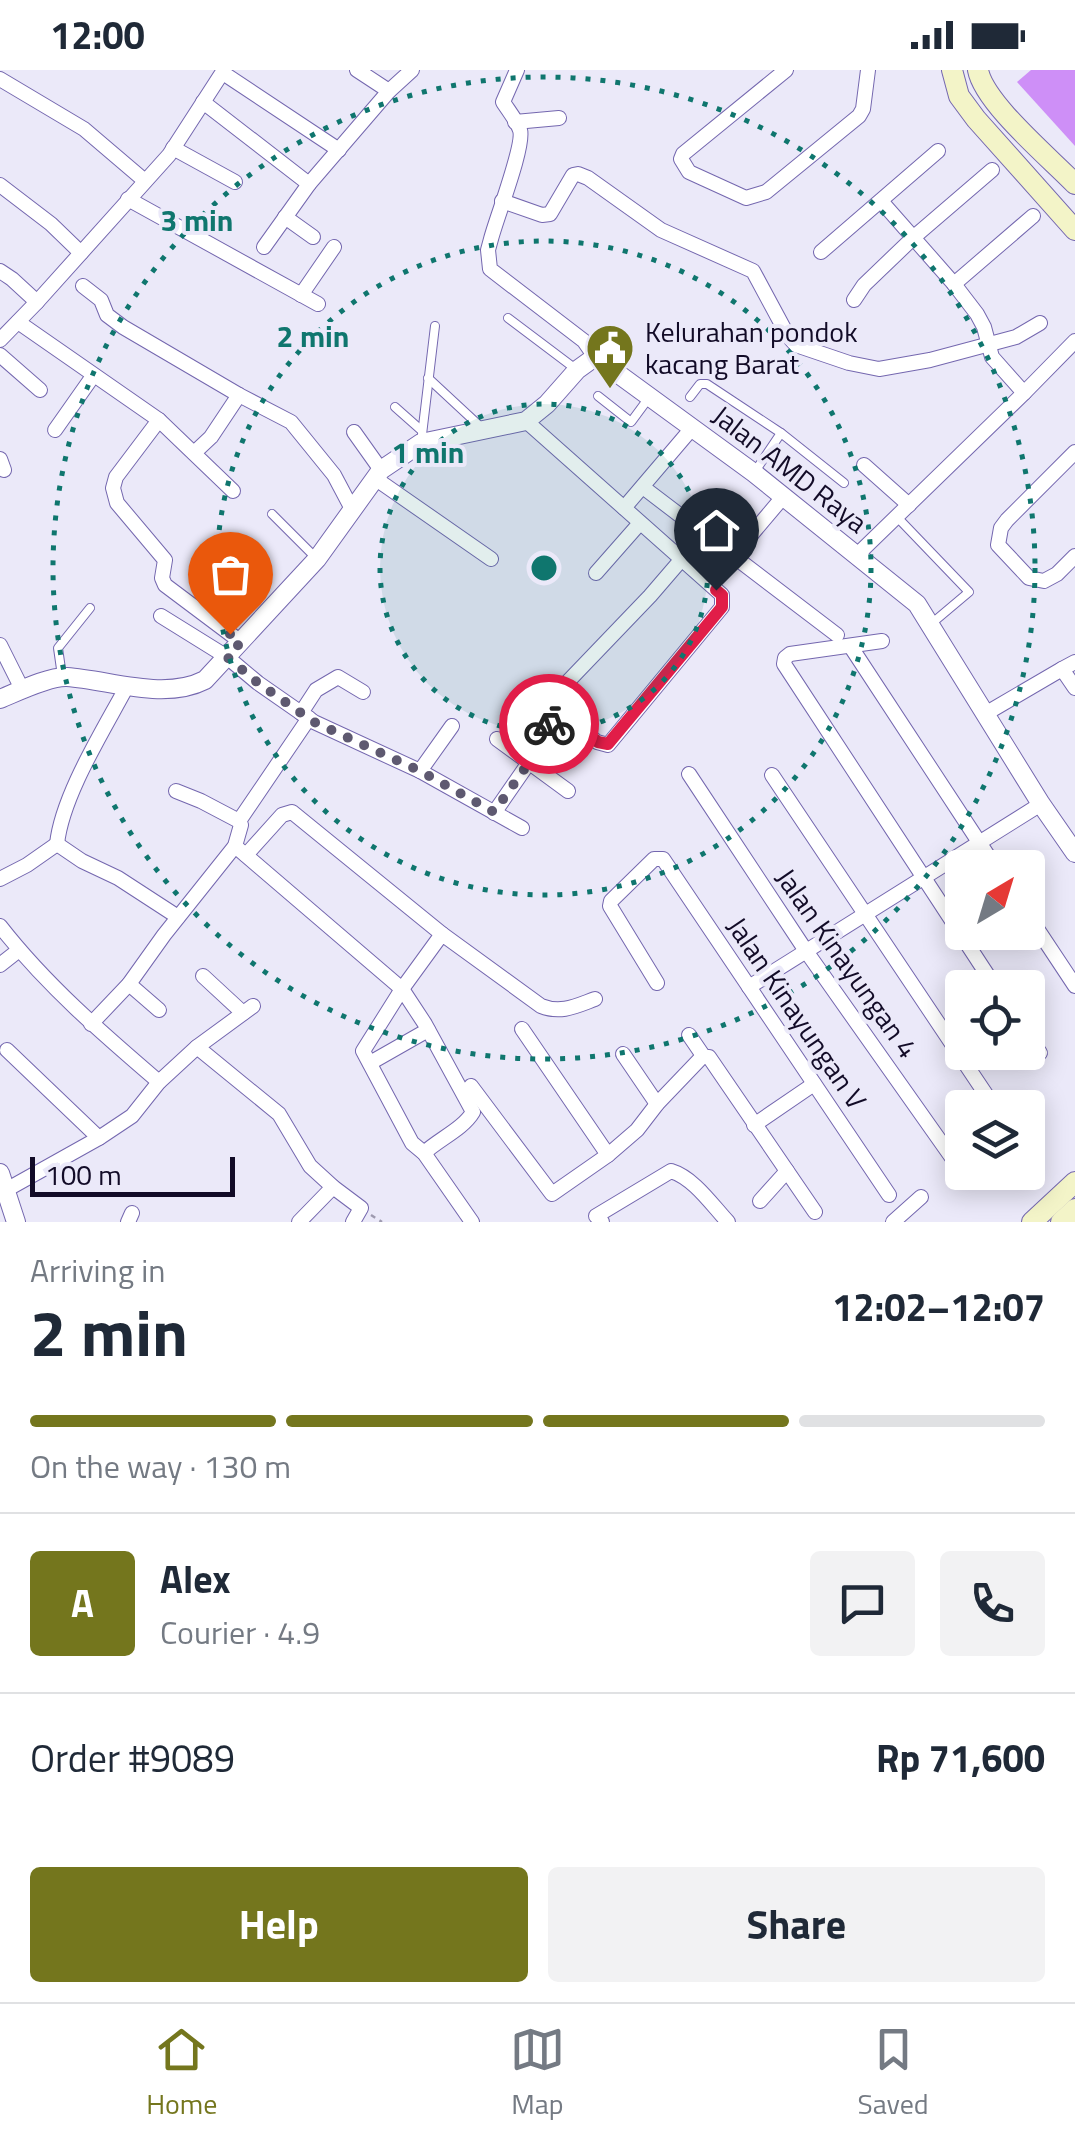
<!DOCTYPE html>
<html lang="en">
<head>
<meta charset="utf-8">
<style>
  body { margin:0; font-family:"Titillium Web",sans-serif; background:#f2f2f3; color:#1f2937; height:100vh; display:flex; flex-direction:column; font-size:38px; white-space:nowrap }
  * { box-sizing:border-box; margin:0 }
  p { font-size:32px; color:#747a83 }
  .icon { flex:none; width:55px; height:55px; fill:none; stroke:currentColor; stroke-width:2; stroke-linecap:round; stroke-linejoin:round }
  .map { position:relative; height:1152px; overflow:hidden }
  .drawer { display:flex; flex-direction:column; background:#fff; flex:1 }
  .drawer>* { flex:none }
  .needle { width:65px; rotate:38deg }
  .fabs { position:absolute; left:945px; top:780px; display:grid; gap:20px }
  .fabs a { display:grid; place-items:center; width:100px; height:100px; border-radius:10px; background:#fff; box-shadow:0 5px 25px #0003; font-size:50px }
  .scale { position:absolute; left:30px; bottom:25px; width:205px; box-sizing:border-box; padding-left:10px; border:5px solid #120b27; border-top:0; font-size:28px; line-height:35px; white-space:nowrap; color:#120b27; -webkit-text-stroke:8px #ebe9f9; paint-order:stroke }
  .pin { position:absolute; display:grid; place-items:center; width:85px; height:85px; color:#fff; margin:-102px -42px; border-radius:50% 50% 50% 0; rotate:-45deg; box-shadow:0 0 10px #0007 }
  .pin .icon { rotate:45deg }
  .courier { position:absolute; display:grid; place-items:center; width:100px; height:100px; margin:-50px; border:8px solid #e11d48; border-radius:50%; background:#fff; color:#222; box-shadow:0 2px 12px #0007 }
  .headline em { font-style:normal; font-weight:700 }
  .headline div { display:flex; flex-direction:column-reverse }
  .headline { display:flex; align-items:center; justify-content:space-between; height:170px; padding:0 30px }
  h1 { font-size:65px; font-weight:700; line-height:75px }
  .bar { display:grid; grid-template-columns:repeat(4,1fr); gap:15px 10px; align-content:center; height:120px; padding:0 30px }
  .bar i { height:12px; border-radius:8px; background:#e0e1e3 }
  .bar .on { background:#74761d }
  .bar p { grid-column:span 4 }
  .line { display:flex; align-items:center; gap:25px; padding:0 30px; border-top:2px solid #e0e1e3 }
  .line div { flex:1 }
  .round { display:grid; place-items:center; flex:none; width:105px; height:105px; border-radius:10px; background:#f2f2f3 }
  .button { display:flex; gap:20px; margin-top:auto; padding:20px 30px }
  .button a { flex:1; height:115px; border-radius:10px; background:#74761d; color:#fff; font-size:40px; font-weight:700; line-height:115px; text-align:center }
  .button a+a { background:#f2f2f3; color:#1f2937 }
  .status { display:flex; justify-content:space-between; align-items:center; height:70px; padding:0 50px; background:#fff; direction:ltr }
  .status svg { height:28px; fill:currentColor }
  .dock { display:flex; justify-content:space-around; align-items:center; height:140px; border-top:2px solid #e0e1e3; background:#fff; font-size:28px; color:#747a83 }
  .dock a { display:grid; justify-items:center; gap:5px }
  .dock .on { color:#74761d }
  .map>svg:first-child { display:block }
  .building { fill:#ce8ff7 }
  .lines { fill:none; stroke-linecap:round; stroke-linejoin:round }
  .service-casing { stroke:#7467af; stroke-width:10 }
  .minor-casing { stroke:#7467af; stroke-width:16 }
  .tertiary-casing { stroke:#7467af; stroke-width:20 }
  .secondary-casing { stroke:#7467af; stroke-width:22 }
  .path { stroke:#9e9aaf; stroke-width:2.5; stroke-dasharray:5 5; stroke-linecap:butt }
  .service { stroke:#fff; stroke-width:8 }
  .minor { stroke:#fff; stroke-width:14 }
  .tertiary { stroke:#fff; stroke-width:18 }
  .secondary { stroke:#f3f4c8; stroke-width:20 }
  .done { stroke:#5e5970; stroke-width:10; stroke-dasharray:0 18 }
  .route { stroke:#e11d48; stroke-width:12 }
  .ring { fill:none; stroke:#0f766e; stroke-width:5; stroke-dasharray:5 10 }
  .labels { text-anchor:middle; stroke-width:8; stroke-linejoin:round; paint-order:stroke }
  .poi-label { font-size:28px; fill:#120b27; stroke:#ebe9f9; text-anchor:start }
  .street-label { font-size:28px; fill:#120b27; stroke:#ebe9f9 }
  .centre { fill:#0f766e; stroke:#ebe9f9; stroke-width:5 }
  .ring-label { font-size:30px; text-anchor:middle; font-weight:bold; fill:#0f766e; stroke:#ebe9f9; stroke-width:8; stroke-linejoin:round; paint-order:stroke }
</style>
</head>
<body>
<div class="status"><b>12:00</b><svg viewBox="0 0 49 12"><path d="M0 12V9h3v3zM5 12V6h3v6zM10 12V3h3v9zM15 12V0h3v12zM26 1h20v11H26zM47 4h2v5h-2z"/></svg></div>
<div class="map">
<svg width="1075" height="1152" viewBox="0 0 1075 1152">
  <rect width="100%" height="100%" fill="#ebe9f9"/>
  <polygon class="building" points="1031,0 1075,0 1075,76 1017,12"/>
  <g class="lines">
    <g class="service-casing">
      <g id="service">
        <polyline points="508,248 577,300"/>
        <polyline points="428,308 484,360"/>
        <polyline points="598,326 631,352 648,329"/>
        <polyline points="690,327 700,314 707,314 781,363 844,413"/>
        <polyline points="395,337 421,360"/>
        <polyline points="421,373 435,256"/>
        <polyline points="754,403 781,363"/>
        <polyline points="272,444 317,489"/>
        <polyline points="897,447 969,522 931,554"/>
        <polyline points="62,606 58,578 90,538"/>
      </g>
    </g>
    <g class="minor-casing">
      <g id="minor">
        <polyline points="357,0 389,21"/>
        <path d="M517,0L503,32C508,40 517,51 520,60C525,75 496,149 491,169L488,180L490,199L584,271L595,287"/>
        <polyline points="786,0 683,84 681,89 689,102 746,128 766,122 859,46 863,39 868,0"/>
        <polyline points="223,3 339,80"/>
        <polyline points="0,9 84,59 145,111"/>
        <polyline points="203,32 309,114 264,177"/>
        <polyline points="515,52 559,48"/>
        <polyline points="173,78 235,112"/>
        <polyline points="309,114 389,21 412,0"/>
        <polyline points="0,115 51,154 81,183"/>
        <polyline points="128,129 318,234"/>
        <polyline points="502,131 542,145 550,144 573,105 578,104 588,108 661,160 753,201 788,266 796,275 849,293 879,299 930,290 1016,267 1040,253"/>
        <polyline points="881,131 954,214 977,244 984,257 992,287 1024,323"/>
        <polyline points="285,147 313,167"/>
        <polyline points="821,182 938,81"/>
        <polyline points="0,201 12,209 37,232"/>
        <polyline points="954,214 1033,146"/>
        <polyline points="83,216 101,230 107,245 123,257 239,325 291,352 334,405 352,439"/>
        <polyline points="301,225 334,177"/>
        <polyline points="854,230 864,215 914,167 992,100"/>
        <polyline points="18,252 159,350 233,421"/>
        <polyline points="0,270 37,232 169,85 224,0"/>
        <polyline points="0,285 40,320"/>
        <polyline points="159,350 116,407 113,418 117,433 165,490 162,508 165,515 241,572"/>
        <polyline points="526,351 722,525 722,537 608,675 597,672 552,634 556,624 650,526 681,490"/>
        <polyline points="55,360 93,306"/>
        <polyline points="354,362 381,400"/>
        <polyline points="1075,382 1007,450 1001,458 998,475 1029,508 1044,511 1057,504 1075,486"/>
        <polyline points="194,383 211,367 239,325"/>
        <polyline points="0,389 4,400"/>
        <polyline points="864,395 909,435"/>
        <polyline points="376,409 491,489"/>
        <polyline points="648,421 837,565"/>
        <polyline points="624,438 693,357"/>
        <polyline points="734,485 783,427"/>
        <polyline points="856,486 1024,323 1075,271"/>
        <polyline points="596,503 640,453"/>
        <polyline points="161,546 227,587 258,613 314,652 420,701 522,758"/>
        <polyline points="882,571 790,584 785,588 784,594 996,918"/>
        <polyline points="0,575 22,619"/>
        <polyline points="851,577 996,798"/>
        <polyline points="1062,599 1075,592"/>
        <polyline points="301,643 316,620 338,607 363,622"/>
        <polyline points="985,644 1062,599 1075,618"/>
        <polyline points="497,669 568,721"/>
        <polyline points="521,686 561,641"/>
        <polyline points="420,701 452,656"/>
        <polyline points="689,704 806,881 967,1109"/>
        <polyline points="772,705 995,1038"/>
        <polyline points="176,721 201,731 239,751"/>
        <polyline points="494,743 530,691"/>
        <path d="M57,774C62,726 103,661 126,618"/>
        <polyline points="57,774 82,791 118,808 178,847"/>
        <path d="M235,776L402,919L425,954L473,1042C463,1059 439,1069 424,1083"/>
        <polyline points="246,785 282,745 292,742 442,864"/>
        <polyline points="0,809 27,795 57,774"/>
        <polyline points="1028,845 1075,916"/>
        <path d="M0,856C46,915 103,964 159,1012"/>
        <polyline points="0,895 19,880"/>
        <polyline points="203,906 243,943"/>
        <polyline points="657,913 610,836 611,831 654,789 663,789 889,1125"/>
        <polyline points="129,914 159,940"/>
        <polyline points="749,917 1041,734"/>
        <polyline points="91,954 129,914 164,865 235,776 241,755 239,751 309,648"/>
        <polyline points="522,959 608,1085"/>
        <polyline points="689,965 704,987"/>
        <polyline points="1028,965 1040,983"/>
        <polyline points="197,977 279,1044 310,1096 333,1117 361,1138 353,1152"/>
        <polyline points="7,980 99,1068"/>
        <polyline points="623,984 657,1034"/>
        <polyline points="370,993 428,960"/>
        <polyline points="471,1016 552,1124 608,1085 637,1060 657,1034 702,987 709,987 815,1142"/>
        <polyline points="754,1055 814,1014"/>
        <polyline points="6,1120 99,1068 132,1046 159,1012 197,977 253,936"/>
        <polyline points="760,1131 787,1101"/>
        <polyline points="128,1152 132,1143"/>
        <polyline points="299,1152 333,1117"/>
        <path d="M472,1152L424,1083L412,1073L363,981L402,919L442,864L541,936C561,944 576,936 595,929"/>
        <path d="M602,1152L596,1146L671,1101C694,1108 712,1135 728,1152"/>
        <polyline points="893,1152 921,1127"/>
      </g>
    </g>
    <g class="tertiary-casing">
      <g id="tertiary">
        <path d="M0,629C17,622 49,606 67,607C110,610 164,631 205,610L317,489L381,400L421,373L526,351L547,334L577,300L595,287L754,403L917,534L1041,734L1075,783"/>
        <polyline points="0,1103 16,1152"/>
      </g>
    </g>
    <g class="secondary-casing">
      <g id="secondary">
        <polyline points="952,0 959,26 976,49 1075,160"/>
        <path d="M978,0C984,33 1050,88 1075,114"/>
        <polyline points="1032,1152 1075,1112"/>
        <polyline points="1061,1152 1075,1139"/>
      </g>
    </g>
    <polyline class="path" points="371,1145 382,1152"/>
    <use href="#service" class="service"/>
    <use href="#minor" class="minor"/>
    <use href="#tertiary" class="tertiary"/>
    <use href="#secondary" class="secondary"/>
  </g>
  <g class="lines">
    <polyline class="done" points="230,564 241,572 227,587 258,613 314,652 420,701 494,742 530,691 521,686 549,654"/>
    <polyline class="route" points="549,654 561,642 598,672 608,674 722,537 722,525 716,520"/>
  </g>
  <circle cx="544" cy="498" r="164" fill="#0f766e" fill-opacity=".12"/>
  <g class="ring">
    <circle cx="544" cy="498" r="164"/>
    <circle cx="544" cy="498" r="327"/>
    <circle cx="544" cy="498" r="491"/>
  </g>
  <defs>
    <g id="civic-pin" transform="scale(2.5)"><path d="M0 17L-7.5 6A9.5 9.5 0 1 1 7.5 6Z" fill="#74761d" stroke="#ebe9f9"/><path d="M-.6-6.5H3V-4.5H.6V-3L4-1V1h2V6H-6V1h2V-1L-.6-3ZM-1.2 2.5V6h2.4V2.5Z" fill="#fff"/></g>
  </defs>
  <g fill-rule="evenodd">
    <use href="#civic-pin" x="610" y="278"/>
  </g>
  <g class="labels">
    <g class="poi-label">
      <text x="645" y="272">Kelurahan pondok<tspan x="645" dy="32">kacang Barat</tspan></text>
    </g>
    <g class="street-label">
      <text transform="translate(790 399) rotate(38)" y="10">Jalan AMD Raya</text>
      <text transform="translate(847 893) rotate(55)" y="10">Jalan Kinayungan 4</text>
      <text transform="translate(797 943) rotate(56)" y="10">Jalan Kinayungan V</text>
    </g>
  </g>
  <circle cx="544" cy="498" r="15" class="centre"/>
  <g class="ring-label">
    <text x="197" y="161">3 min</text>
    <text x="313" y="277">2 min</text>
    <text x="428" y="393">1 min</text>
  </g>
</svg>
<div class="fabs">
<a><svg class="needle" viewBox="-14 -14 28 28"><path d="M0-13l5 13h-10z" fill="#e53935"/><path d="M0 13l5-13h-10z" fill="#747a83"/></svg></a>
<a><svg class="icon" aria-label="locate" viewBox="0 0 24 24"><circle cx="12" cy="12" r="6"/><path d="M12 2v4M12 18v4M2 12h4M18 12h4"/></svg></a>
<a><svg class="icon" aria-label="layers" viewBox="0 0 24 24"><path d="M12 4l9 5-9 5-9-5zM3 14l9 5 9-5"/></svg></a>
</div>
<div class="scale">100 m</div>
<div class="pin" style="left:230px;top:564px;background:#ea580c"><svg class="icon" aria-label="bag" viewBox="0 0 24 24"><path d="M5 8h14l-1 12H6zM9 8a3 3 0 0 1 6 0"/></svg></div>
<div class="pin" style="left:716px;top:520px;background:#1f2937"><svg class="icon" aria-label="home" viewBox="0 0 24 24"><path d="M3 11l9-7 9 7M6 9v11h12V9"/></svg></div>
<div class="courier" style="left:549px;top:654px"><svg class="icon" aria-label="bike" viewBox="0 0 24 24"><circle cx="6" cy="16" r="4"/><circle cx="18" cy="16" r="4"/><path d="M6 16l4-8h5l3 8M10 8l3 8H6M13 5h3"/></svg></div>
</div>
<section class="drawer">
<div class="headline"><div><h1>2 min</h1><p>Arriving in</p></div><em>12:02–12:07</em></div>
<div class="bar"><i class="on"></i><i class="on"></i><i class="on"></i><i></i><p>On the way · 130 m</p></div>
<div class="line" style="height:180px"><b class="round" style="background:#74761d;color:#fff">A</b><div><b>Alex</b><p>Courier · 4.9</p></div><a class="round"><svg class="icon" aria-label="chat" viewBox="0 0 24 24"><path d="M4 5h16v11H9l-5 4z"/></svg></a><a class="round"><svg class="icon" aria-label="phone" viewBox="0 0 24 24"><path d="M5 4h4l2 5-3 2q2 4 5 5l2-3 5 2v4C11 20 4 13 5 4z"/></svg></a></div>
<div class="line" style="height:130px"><div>Order #9089</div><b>Rp 71,600</b></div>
<div class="button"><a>Help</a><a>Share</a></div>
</section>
<nav class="dock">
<a class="on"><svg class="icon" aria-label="home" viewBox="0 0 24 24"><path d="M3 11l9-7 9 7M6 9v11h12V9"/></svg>Home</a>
<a><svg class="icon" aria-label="map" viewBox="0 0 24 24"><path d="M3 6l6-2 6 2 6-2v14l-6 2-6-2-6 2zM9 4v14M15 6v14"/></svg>Map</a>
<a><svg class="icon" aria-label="saved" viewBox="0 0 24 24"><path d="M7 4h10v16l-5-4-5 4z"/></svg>Saved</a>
</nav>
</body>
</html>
